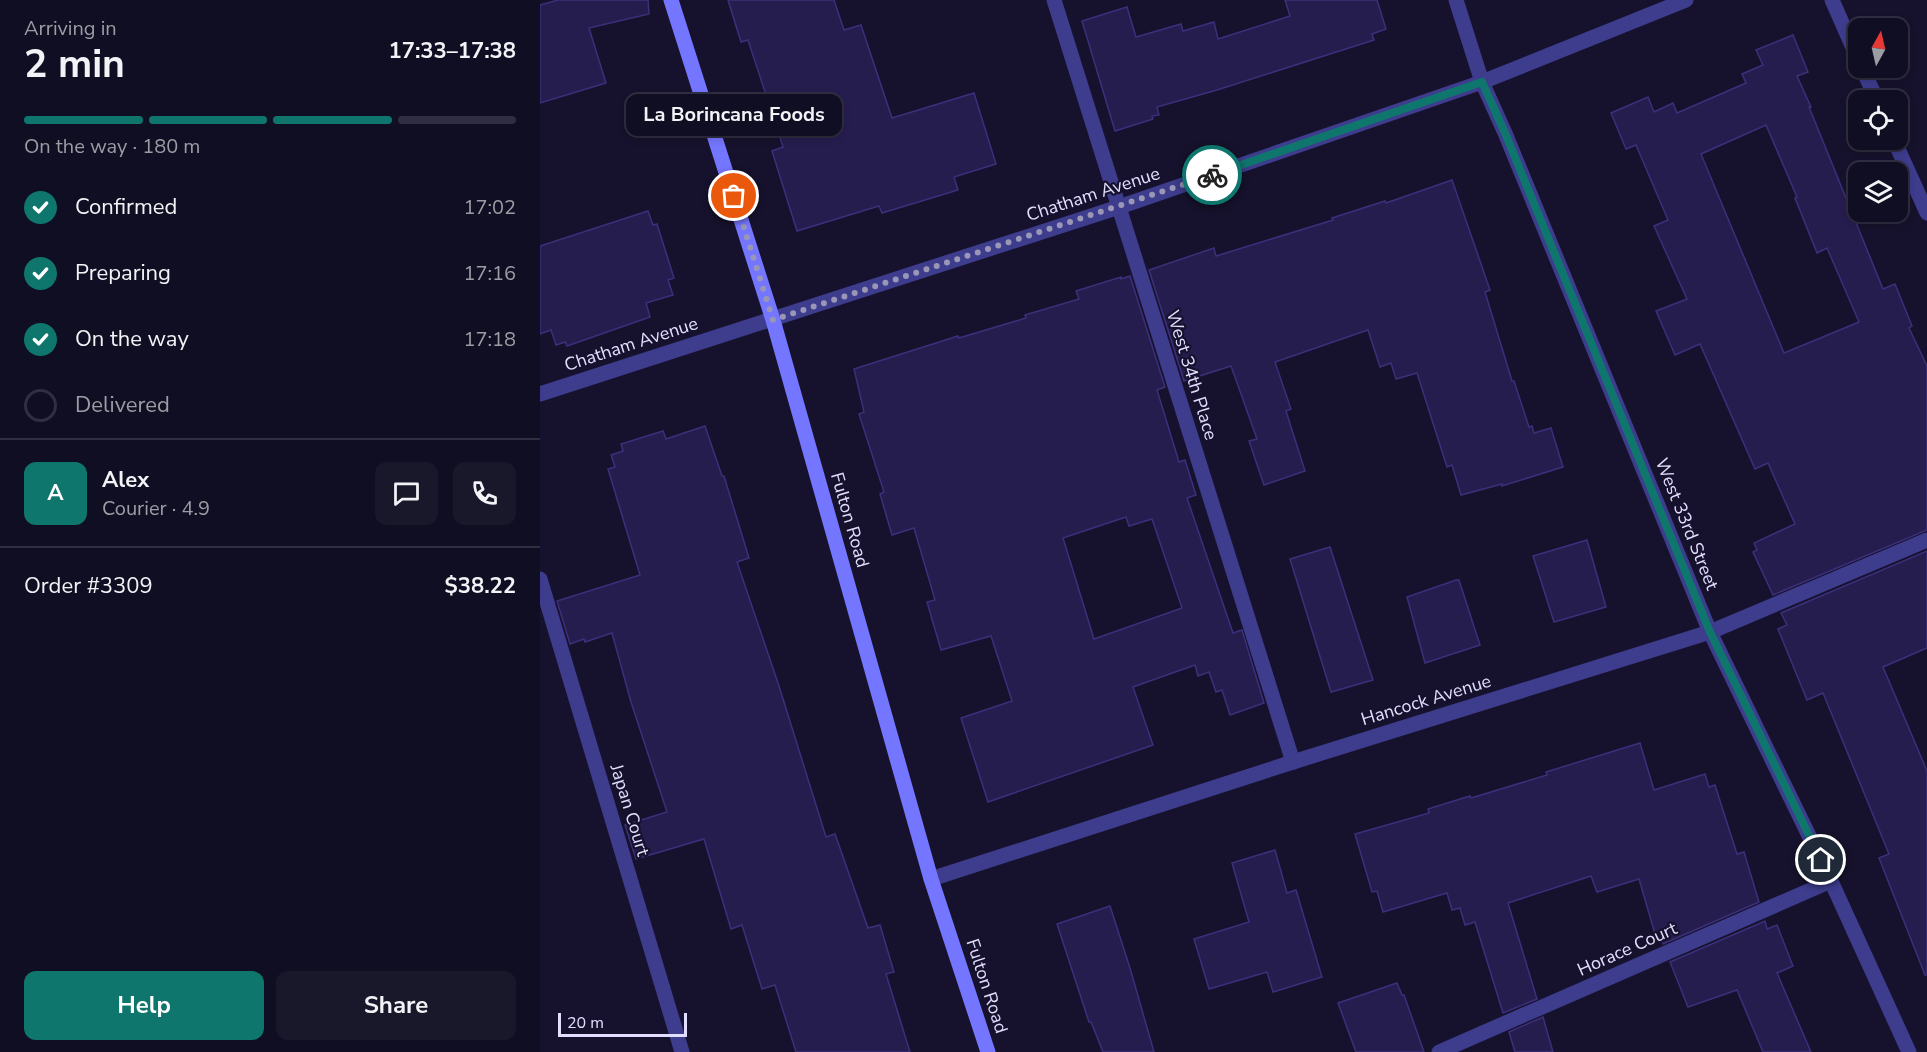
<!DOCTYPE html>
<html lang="en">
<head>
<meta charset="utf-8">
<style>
  body { margin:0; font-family:"Nunito Sans",sans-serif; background:#19172a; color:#f1f3f6; height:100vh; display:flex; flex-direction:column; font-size:22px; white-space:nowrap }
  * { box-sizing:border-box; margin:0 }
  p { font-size:20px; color:#9c9ca5 }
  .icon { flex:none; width:33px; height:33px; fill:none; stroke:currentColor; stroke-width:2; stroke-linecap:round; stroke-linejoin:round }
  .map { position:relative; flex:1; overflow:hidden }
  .panel { display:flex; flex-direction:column; background:#100e22; width:540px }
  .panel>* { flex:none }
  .needle { width:39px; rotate:8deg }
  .fabs { position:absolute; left:1308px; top:18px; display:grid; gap:12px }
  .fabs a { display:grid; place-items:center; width:60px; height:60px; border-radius:12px; background:#100e22; box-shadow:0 3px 9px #0003,0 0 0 2px #302e40; font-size:30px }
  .scale { position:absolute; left:18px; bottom:15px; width:129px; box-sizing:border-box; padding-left:6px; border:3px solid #e1deff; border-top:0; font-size:16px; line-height:21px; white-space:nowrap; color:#e1deff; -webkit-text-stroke:4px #16122d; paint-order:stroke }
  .pin { position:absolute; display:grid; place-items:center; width:51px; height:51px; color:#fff; margin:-26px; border:3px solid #fff; border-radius:50%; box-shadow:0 2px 6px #0007 }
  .courier { position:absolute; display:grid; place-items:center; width:60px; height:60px; margin:-30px; border:4px solid #0f766e; border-radius:50%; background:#fff; color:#222; box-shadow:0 2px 8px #0007 }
  .bubble { position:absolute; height:42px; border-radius:12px; background:#100e22; box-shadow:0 3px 9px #0003,0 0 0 2px #302e40; font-size:20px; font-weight:700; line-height:42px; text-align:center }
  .overview em { font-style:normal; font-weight:700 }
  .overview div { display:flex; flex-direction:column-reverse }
  .overview { display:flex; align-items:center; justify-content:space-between; height:102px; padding:0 24px }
  h1 { font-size:39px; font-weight:700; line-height:45px }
  .bar { display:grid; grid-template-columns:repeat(4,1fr); gap:9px 6px; align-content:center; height:72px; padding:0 24px }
  .bar i { height:8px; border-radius:4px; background:#302e40 }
  .bar .active { background:#0f766e }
  .bar p { grid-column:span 4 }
  .line { display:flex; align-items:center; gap:15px; padding:0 24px; border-top:2px solid #302e40 }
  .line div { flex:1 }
  .round { display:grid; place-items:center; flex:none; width:63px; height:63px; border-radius:12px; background:#19172a }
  ol { padding:0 24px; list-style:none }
  li { display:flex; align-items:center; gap:18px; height:66px }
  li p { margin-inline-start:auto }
  li .icon { padding:6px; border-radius:50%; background:#0f766e; color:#fff; stroke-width:4 }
  li:last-child { color:#9c9ca5 }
  li i { width:33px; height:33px; border:3px solid #302e40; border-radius:50% }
  .primary-button { display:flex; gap:12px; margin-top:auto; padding:12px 24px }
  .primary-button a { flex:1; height:69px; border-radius:12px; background:#0f766e; color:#fff; font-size:24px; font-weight:700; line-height:69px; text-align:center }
  .primary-button a+a { background:#19172a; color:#f1f3f6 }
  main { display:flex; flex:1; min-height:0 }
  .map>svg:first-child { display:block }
  .building { fill:#261d4f; stroke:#3c2f7b; stroke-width:1.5; fill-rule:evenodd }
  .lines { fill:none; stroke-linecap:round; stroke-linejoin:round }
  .lane { stroke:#3d3c8d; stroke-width:15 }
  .street { stroke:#3d3c8d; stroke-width:15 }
  .secondary { stroke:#7576ff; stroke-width:15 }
  .done { stroke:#9a97b6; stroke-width:6; stroke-dasharray:0 10.8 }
  .route { stroke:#0f766e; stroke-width:8 }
  .labels { text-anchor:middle; stroke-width:4.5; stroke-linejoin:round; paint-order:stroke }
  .street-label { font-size:18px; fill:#e1deff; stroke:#16122d }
</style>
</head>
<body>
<main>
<section class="panel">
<div class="overview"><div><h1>2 min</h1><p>Arriving in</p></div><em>17:33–17:38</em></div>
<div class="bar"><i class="active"></i><i class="active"></i><i class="active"></i><i></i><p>On the way · 180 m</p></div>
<ol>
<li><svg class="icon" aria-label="check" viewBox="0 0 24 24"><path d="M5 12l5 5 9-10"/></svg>Confirmed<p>17:02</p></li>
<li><svg class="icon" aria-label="check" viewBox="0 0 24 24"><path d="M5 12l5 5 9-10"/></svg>Preparing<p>17:16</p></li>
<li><svg class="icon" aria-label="check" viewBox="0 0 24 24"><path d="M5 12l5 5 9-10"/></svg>On the way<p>17:18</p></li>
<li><i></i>Delivered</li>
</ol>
<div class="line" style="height:108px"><b class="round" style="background:#0f766e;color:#fff">A</b><div><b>Alex</b><p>Courier · 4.9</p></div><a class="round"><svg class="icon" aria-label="chat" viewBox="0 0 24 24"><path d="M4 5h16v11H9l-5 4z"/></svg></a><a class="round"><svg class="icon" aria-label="phone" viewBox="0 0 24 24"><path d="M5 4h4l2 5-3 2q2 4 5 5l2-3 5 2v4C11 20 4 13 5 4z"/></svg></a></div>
<div class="line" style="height:78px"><div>Order #3309</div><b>$38.22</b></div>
<div class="primary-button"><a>Help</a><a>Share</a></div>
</section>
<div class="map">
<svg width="1387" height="1052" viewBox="0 0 1387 1052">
  <rect width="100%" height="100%" fill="#16122d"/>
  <g class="building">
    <polygon points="18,0 108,0 109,14 49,28 66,83 0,103 0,5"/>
    <polygon points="188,0 294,0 304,30 321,25 352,118 434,93 456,164 414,177 418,190 342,213 339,206 257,231 232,151 243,147 208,40 201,42"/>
    <polygon points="745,0 837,0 846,29 832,34 834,40 677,90 617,107 619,115 612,116 613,119 575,131 542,21 587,7 596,37 641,24 643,31 674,22 678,39 750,16"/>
    <path d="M1253,35L1268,72L1257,76L1271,107H1269L1343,289L1355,284L1372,326L1369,328L1387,366V530L1233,595L1213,552L1217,550L1214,543L1255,524L1228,463L1215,469L1160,344L1135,355L1116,311L1147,299L1114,226L1128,220L1096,145L1086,149L1071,113L1108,97L1114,112L1133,103L1137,113L1206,83L1202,74L1223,65L1216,50ZM1226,125L1257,197L1255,198L1277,253L1287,248L1319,322L1244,353L1161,154Z"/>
    <polygon points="912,180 950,290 945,292 972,381 974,381 989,427 992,426 994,433 1011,428 1023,467 962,486 962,484 921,495 912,465 907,467 877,373 856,379 851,363 840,367 828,330 735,362 751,409 746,411 765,471 724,485 709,441 717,439 691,366 644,381 609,270 674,248 676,256 793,220 792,218 845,201 846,203"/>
    <polygon points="108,211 113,225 117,224 134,278 128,280 133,295 106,303 110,317 27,346 25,342 16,345 11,330 0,334 0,246"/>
    <path d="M590,276L625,387L617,390L639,462L645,460L656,495L647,498L693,633L702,630L724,703L690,715L682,690L676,692L669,672L658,676L655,665L593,687L613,745L448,802L421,718L472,701L451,636L401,650L387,602L395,600L374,528L352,535L340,494L344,492L319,414L324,412L314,369L418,336L419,338L486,318L485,315L539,299L536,291L581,277V279ZM586,517L589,526L612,519L642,608L554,639L523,538Z"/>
    <polygon points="165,426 182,476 184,476 209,558 197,562 239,686 286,837 295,834 328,928 340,925 354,972 346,974 370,1052 256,1052 235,985 222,989 202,925 191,929 164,839 96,859 85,825 127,812 91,702 72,633 45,642 44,639 30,644 17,601 100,575 68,469 75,467 71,455 83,451 81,444 123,431 126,439"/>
    <polygon points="1047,540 1066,607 1014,622 993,556"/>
    <polygon points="790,547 833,680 791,692 750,559"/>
    <polygon points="1387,551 1387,648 1343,667 1387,771 1387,975 1385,975 1339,858 1349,854 1283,693 1267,700 1238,629 1247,625 1241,613"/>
    <polygon points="916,580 919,580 940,645 885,663 867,597"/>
    <polygon points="1100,743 1114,790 1165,774 1169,787 1175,785 1197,854 1204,852 1219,902 1123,944 1119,933 1115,934 1099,879 1057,892 1051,876 968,903 997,999 963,1013 935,922 925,925 920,908 912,910 907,893 843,912 837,891 832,892 815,834 889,813 888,809 930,796 931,798 1007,775 1006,772"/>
    <polygon points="735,850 747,893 756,890 782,977 733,992 727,972 669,989 654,939 709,922 692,863"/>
    <polygon points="570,906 590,968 614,1052 563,1052 551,1022 549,1022 517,924"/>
    <polygon points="1225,921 1227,929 1237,925 1253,966 1237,973 1271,1052 1223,1052 1197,990 1148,1007 1130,962"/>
    <polygon points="857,983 862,995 864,995 884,1052 816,1052 798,1003"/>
    <polygon points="1003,1017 1013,1052 975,1052 969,1032"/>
  </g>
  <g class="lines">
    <g class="lane">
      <polyline points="1292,0 1318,59"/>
      <polyline points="1322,68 1337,100"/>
      <polyline points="1354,140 1387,213"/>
      <polyline points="0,579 142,1052"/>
      <polyline points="1170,632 1387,540"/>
      <polyline points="899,1052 1291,881"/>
    </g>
    <g class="street">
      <polyline points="514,0 753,762"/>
      <polyline points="916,0 942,82 965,133 1170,632 1291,881 1369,1052"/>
      <polyline points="0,394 579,207 942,82 1146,0"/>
      <polyline points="391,879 753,762 1170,632"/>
    </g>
    <polyline class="secondary" points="131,0 233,320 391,879 448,1052"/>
  </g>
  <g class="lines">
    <polyline class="done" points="194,196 233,320 672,175"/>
    <polyline class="route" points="672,175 942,82 965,133 1170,632 1281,860"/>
  </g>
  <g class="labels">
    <g class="street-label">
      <text transform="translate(553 194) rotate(-18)" y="6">Chatham Avenue</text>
      <text transform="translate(91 344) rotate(-18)" y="6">Chatham Avenue</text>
      <text transform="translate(652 375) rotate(73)" y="6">West 34th Place</text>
      <text transform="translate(310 520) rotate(74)" y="6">Fulton Road</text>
      <text transform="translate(1147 524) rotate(68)" y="6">West 33rd Street</text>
      <text transform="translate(886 700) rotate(-17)" y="6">Hancock Avenue</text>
      <text transform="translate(90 810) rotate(73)" y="6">Japan Court</text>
      <text transform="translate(1087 949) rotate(-24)" y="6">Horace Court</text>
      <text transform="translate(447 986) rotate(72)" y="6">Fulton Road</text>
    </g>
  </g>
</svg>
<div class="fabs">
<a><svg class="needle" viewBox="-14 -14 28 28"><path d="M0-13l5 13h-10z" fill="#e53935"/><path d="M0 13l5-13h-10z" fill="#9c9ca5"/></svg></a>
<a><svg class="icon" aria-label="locate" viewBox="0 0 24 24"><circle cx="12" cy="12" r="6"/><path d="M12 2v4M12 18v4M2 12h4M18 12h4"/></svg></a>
<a><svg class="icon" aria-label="layers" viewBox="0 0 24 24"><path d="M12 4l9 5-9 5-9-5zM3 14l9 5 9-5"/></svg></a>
</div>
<div class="scale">20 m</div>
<div class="pin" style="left:194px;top:196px;background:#ea580c"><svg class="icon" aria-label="bag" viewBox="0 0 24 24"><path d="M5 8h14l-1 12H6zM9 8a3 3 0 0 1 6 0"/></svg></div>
<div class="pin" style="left:1281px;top:860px;background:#1f2937"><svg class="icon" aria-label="home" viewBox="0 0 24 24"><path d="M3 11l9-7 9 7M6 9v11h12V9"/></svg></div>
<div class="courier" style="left:672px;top:175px"><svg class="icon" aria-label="bike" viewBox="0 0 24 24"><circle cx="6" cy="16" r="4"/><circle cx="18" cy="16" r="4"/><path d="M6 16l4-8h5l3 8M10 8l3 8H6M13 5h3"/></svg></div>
<div class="bubble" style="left:86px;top:94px;width:216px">La Borincana Foods</div>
</div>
</main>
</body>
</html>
